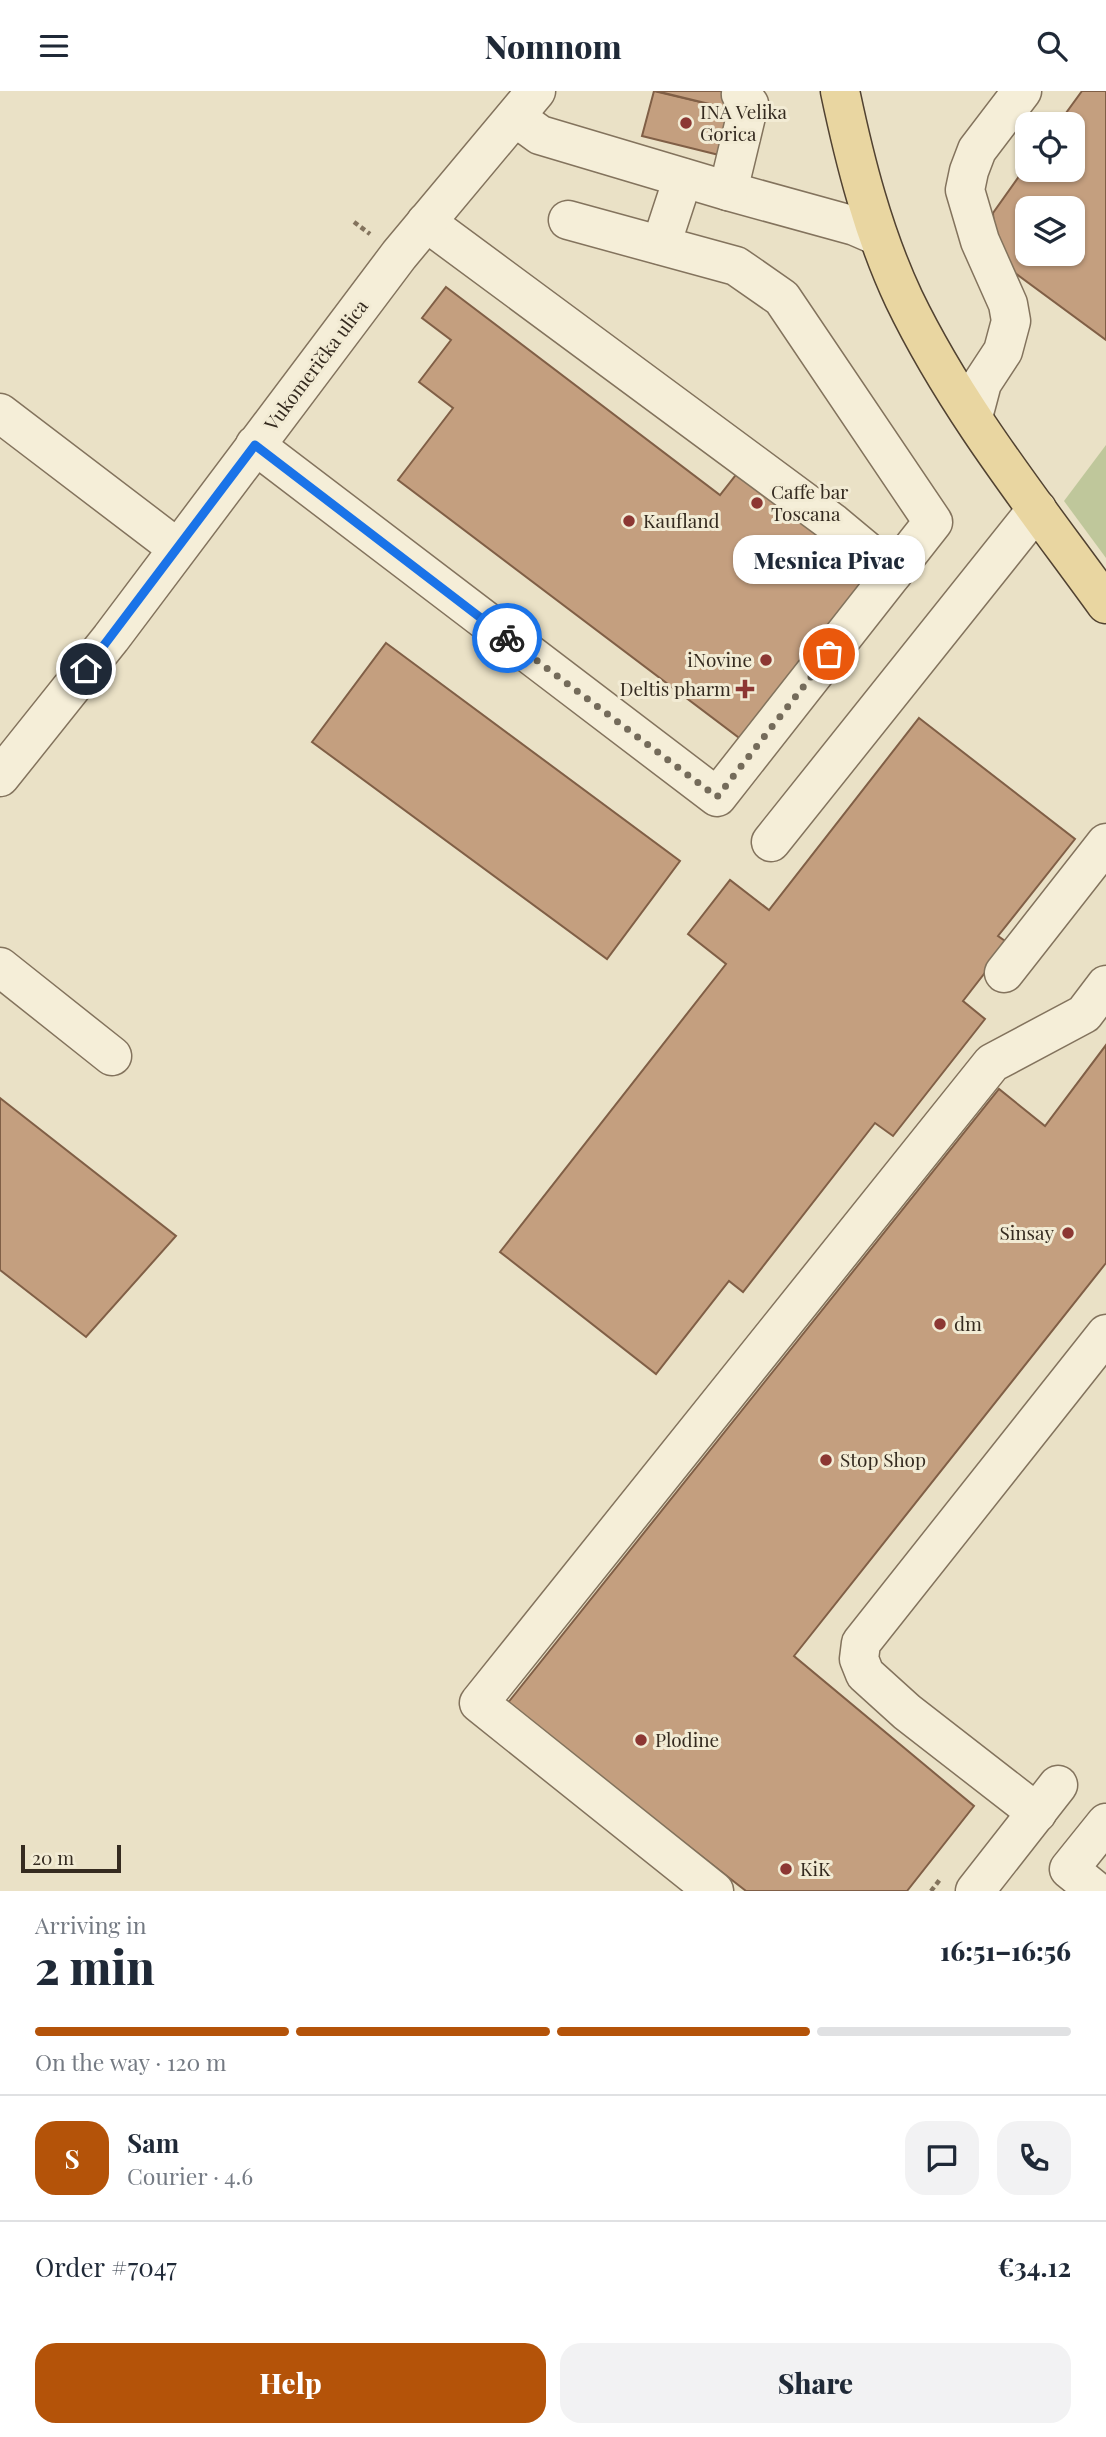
<!DOCTYPE html>
<html lang="en">
<head>
<meta charset="utf-8">
<style>
  body { margin:0; font-family:"Playfair Display",serif; background:#f2f2f3; color:#1f2937; height:100vh; display:flex; flex-direction:column; font-size:26px; white-space:nowrap }
  * { box-sizing:border-box; margin:0 }
  p { font-size:23px; color:#747a83 }
  .icon { flex:none; width:38px; height:38px; fill:none; stroke:currentColor; stroke-width:2; stroke-linecap:round; stroke-linejoin:round }
  .map { position:relative; height:1800px; overflow:hidden }
  .panel { display:flex; flex-direction:column; background:#fff; flex:1 }
  .panel>* { flex:none }
  .tools { position:absolute; left:1015px; top:21px; display:grid; gap:14px }
  .tools a { display:grid; place-items:center; width:70px; height:70px; border-radius:14px; background:#fff; box-shadow:0 2px 5px #0004; font-size:35px }
  .scale { position:absolute; left:21px; bottom:18px; width:100px; box-sizing:border-box; padding-left:7px; border:4px solid #352b20; border-top:0; font-size:19px; line-height:24px; white-space:nowrap; color:#352b20; -webkit-text-stroke:5px #f2ebd4; paint-order:stroke }
  .pin { position:absolute; display:grid; place-items:center; width:60px; height:60px; color:#fff; margin:-30px; border:4px solid #fff; border-radius:50%; box-shadow:0 2px 7px #0007 }
  .courier { position:absolute; display:grid; place-items:center; width:70px; height:70px; margin:-35px; border:5px solid #1a73e8; border-radius:50%; background:#fff; color:#222; box-shadow:0 2px 9px #0007 }
  .bubble { position:absolute; height:49px; border-radius:21px; background:#fff; box-shadow:0 2px 5px #0004; font-size:23px; font-weight:800; line-height:49px; text-align:center }
  .head em { font-style:normal; font-weight:800 }
  .head div { display:flex; flex-direction:column-reverse }
  .head { display:flex; align-items:center; justify-content:space-between; height:119px; padding:0 35px }
  h1 { font-size:46px; font-weight:800; line-height:52px }
  .bar { display:grid; grid-template-columns:repeat(4,1fr); gap:10px 7px; align-content:center; height:84px; padding:0 35px }
  .bar i { height:9px; border-radius:5px; background:#e0e1e3 }
  .bar .current { background:#b45309 }
  .bar p { grid-column:span 4 }
  .line { display:flex; align-items:center; gap:18px; padding:0 35px; border-top:2px solid #e0e1e3 }
  .line div { flex:1 }
  .round { display:grid; place-items:center; flex:none; width:74px; height:74px; border-radius:21px; background:#f2f2f3 }
  .primary-button { display:flex; gap:14px; margin-top:auto; padding:14px 35px }
  .primary-button a { flex:1; height:80px; border-radius:21px; background:#b45309; color:#fff; font-size:28px; font-weight:800; line-height:80px; text-align:center }
  .primary-button a+a { background:#f2f2f3; color:#1f2937 }
  header { display:flex; justify-content:space-between; align-items:center; height:91px; padding:0 35px; background:#fff; font-size:32px; font-weight:800 }
  .map>svg:first-child { display:block }
  .green { fill:#bfc79b }
  .building { fill:#c49f7f; stroke:#805f46; stroke-width:2; fill-rule:evenodd }
  .lines { fill:none; stroke-linecap:round; stroke-linejoin:round }
  .minor-casing { stroke:#83735d; stroke-width:41 }
  .major-casing { stroke:#514231; stroke-width:41 }
  .path { stroke:#83735d; stroke-width:4.5; stroke-dasharray:5 3.5; stroke-linecap:butt }
  .minor { stroke:#f5eed8; stroke-width:38 }
  .major { stroke:#e9d6a1; stroke-width:38 }
  .done { stroke:#746b5a; stroke-width:7; stroke-dasharray:0 12.6 }
  .route { stroke:#1a73e8; stroke-width:9 }
  .poi-dot { fill:#8c3733; stroke:#f2ebd4; stroke-width:2.5 }
  .labels { text-anchor:middle; stroke-width:6; stroke-linejoin:round; paint-order:stroke }
  .poi-label { font-size:19px; fill:#352b20; stroke:#f2ebd4; text-anchor:start }
  .street-label { font-size:19px; fill:#352b20; stroke:#f2ebd4 }
</style>
</head>
<body>
<header><svg class="icon" aria-label="menu" viewBox="0 0 24 24"><path d="M4 6h16M4 12h16M4 18h16"/></svg>Nomnom<svg class="icon" aria-label="search" viewBox="0 0 24 24"><circle cx="10" cy="10" r="6"/><path d="M15 15l6 6"/></svg></header>
<div class="map">
<svg width="1106" height="1800" viewBox="0 0 1106 1800">
  <rect width="100%" height="100%" fill="#eae1c6"/>
  <polygon class="green" points="1106,354 1106,467 1064,410"/>
  <g class="building">
    <polygon points="654,0 730,18 719,64 642,45"/>
    <polygon points="656,0 735,0 730,18"/>
    <path d="M1082,0H1106V249L996,168L993,122L1027,74V79H1073V33H1058ZM1027,117H1073V163H1027Z"/>
    <polygon points="446,196 720,404 739,380 871,479 742,649 398,389 453,317 419,291 451,249 422,227"/>
    <polygon points="386,552 680,770 607,868 312,651"/>
    <polygon points="919,627 1075,748 998,845 1008,852 963,910 985,928 893,1045 875,1032 743,1201 729,1190 656,1283 500,1161 726,873 688,843 730,789 769,819"/>
    <polygon points="1106,954 1106,1172 794,1565 974,1715 907,1800 746,1800 507,1613 999,998 1045,1035"/>
    <polygon points="0,1007 176,1145 86,1246 0,1179"/>
  </g>
  <g class="lines">
    <g class="minor-casing">
      <g id="minor">
        <polyline points="515,26 540,44 728,100 855,135 878,145"/>
        <polyline points="728,100 749,13 741,3 742,0"/>
        <polyline points="426,131 833,432 893,482 933,431 782,207 736,175 568,129"/>
        <polyline points="661,154 683,87"/>
        <polyline points="0,322 177,457"/>
        <polyline points="973,326 982,292 1003,260 1011,230 1008,213 980,150 965,99 969,80 977,59 1022,0"/>
        <polyline points="255,354 717,706 893,482"/>
        <polyline points="0,686 111,547 399,164 536,0"/>
        <polyline points="771,751 1037,418"/>
        <polyline points="0,876 112,965"/>
        <polyline points="1004,882 1106,752"/>
        <polyline points="1037,1722 907,1621 865,1583 859,1568 861,1552 1106,1243"/>
        <polyline points="714,1800 479,1612 992,972 1084,923 1106,894"/>
        <polyline points="975,1800 1058,1694"/>
        <polyline points="1096,1800 1069,1778 1106,1732"/>
      </g>
    </g>
    <g class="major-casing">
      <path id="major" d="M840,0C855,71 873,142 904,208C957,318 1035,415 1106,513"/>
    </g>
    <g class="path">
      <polyline points="354,131 370,143"/>
      <polyline points="931,1800 941,1787"/>
    </g>
    <use href="#minor" class="minor"/>
    <use href="#major" class="major"/>
  </g>
  <g class="lines">
    <polyline class="done" points="507,547 717,706 829,563"/>
    <polyline class="route" points="86,578 255,354 507,547"/>
  </g>
  <g class="poi-dot">
    <circle cx="686" cy="32" r="7"/>
    <circle cx="757" cy="412" r="7"/>
    <circle cx="629" cy="430" r="7"/>
    <circle cx="766" cy="569" r="7"/>
    <path d="M741.5 587.5h7v7h7v7h-7v7h-7v-7h-7v-7h7z"/>
    <circle cx="1068" cy="1142" r="7"/>
    <circle cx="940" cy="1233" r="7"/>
    <circle cx="826" cy="1369" r="7"/>
    <circle cx="641" cy="1649" r="7"/>
    <circle cx="786" cy="1778" r="7"/>
  </g>
  <g class="labels">
    <g class="poi-label">
      <text x="700" y="28">INA Velika<tspan x="700" dy="22">Gorica</tspan></text>
      <text x="771" y="408">Caffe bar<tspan x="771" dy="22">Toscana</tspan></text>
      <text x="643" y="437">Kaufland</text>
      <text x="752" y="576" text-anchor="end">iNovine</text>
      <text x="731" y="605" text-anchor="end">Deltis pharm</text>
      <text x="1054" y="1149" text-anchor="end">Sinsay</text>
      <text x="954" y="1240">dm</text>
      <text x="840" y="1376">Stop Shop</text>
      <text x="655" y="1656">Plodine</text>
      <text x="800" y="1785">KiK</text>
    </g>
    <g class="street-label">
      <text transform="translate(316 274) rotate(-53)" y="7">Vukomerička ulica</text>
    </g>
  </g>
</svg>
<div class="tools">
<a><svg class="icon" aria-label="locate" viewBox="0 0 24 24"><circle cx="12" cy="12" r="6"/><path d="M12 2v4M12 18v4M2 12h4M18 12h4"/></svg></a>
<a><svg class="icon" aria-label="layers" viewBox="0 0 24 24"><path d="M12 4l9 5-9 5-9-5zM3 14l9 5 9-5"/></svg></a>
</div>
<div class="scale">20 m</div>
<div class="pin" style="left:829px;top:563px;background:#ea580c"><svg class="icon" aria-label="bag" viewBox="0 0 24 24"><path d="M5 8h14l-1 12H6zM9 8a3 3 0 0 1 6 0"/></svg></div>
<div class="pin" style="left:86px;top:578px;background:#1f2937"><svg class="icon" aria-label="home" viewBox="0 0 24 24"><path d="M3 11l9-7 9 7M6 9v11h12V9"/></svg></div>
<div class="courier" style="left:507px;top:547px"><svg class="icon" aria-label="bike" viewBox="0 0 24 24"><circle cx="6" cy="16" r="4"/><circle cx="18" cy="16" r="4"/><path d="M6 16l4-8h5l3 8M10 8l3 8H6M13 5h3"/></svg></div>
<div class="bubble" style="left:733px;top:444px;width:192px">Mesnica Pivac</div>
</div>
<section class="panel">
<div class="head"><div><h1>2 min</h1><p>Arriving in</p></div><em>16:51–16:56</em></div>
<div class="bar"><i class="current"></i><i class="current"></i><i class="current"></i><i></i><p>On the way · 120 m</p></div>
<div class="line" style="height:126px"><b class="round" style="background:#b45309;color:#fff">S</b><div><b>Sam</b><p>Courier · 4.6</p></div><a class="round"><svg class="icon" aria-label="chat" viewBox="0 0 24 24"><path d="M4 5h16v11H9l-5 4z"/></svg></a><a class="round"><svg class="icon" aria-label="phone" viewBox="0 0 24 24"><path d="M5 4h4l2 5-3 2q2 4 5 5l2-3 5 2v4C11 20 4 13 5 4z"/></svg></a></div>
<div class="line" style="height:91px"><div>Order #7047</div><b>€34.12</b></div>
<div class="primary-button"><a>Help</a><a>Share</a></div>
</section>
</body>
</html>
